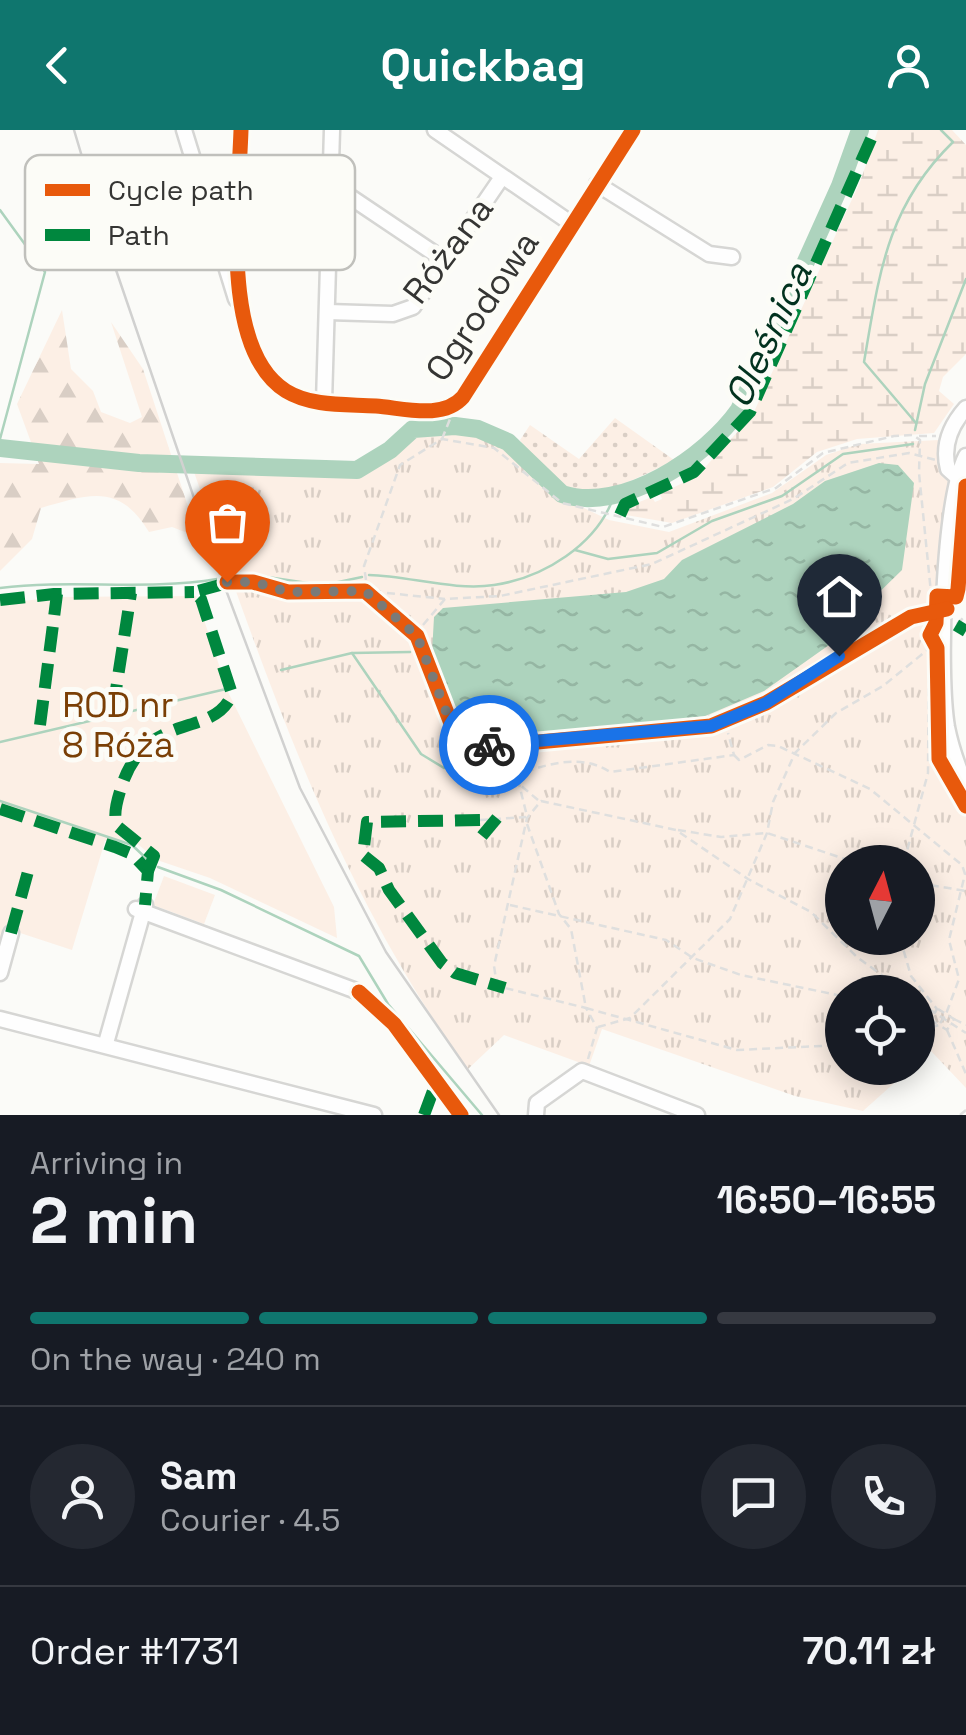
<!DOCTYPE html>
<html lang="en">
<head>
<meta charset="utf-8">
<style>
  body { margin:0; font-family:"Space Grotesk",sans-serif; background:#242831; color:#f1f3f6; height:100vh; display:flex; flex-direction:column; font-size:38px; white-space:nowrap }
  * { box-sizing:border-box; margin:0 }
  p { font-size:32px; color:#9ea1a6 }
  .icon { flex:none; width:55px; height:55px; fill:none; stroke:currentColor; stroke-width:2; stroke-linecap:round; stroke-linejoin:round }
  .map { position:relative; height:985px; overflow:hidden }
  .drawer { display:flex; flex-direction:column; background:#171b24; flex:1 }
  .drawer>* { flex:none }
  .needle { width:65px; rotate:6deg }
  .buttons { position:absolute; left:825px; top:715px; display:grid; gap:20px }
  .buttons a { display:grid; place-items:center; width:110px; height:110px; border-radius:50%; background:#171b24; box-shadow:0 5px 25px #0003; font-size:50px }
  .pin { position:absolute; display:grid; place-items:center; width:85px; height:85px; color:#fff; margin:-102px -42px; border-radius:50% 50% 50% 0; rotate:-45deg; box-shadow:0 0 10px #0007 }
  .pin .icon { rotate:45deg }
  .courier { position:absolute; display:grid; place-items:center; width:100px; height:100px; margin:-50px; border:8px solid #1a73e8; border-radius:50%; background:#fff; color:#222; box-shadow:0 2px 12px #0007 }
  .head em { font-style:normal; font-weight:700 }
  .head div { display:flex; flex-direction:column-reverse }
  .head { display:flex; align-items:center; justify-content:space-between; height:170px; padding:0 30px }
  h1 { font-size:65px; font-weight:700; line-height:75px }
  .bar { display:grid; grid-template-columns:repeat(4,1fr); gap:15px 10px; align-content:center; height:120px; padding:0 30px }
  .bar i { height:12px; border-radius:8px; background:#363941 }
  .bar .active { background:#0f766e }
  .bar p { grid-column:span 4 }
  .line { display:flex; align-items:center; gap:25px; padding:0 30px; border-top:2px solid #363941 }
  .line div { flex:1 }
  .round { display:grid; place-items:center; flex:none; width:105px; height:105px; border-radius:52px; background:#242831 }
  header { display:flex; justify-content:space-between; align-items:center; height:130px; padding:0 30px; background:#0f766e; color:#fff; font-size:45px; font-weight:700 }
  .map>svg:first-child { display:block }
  .grass { fill:url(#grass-dots) }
  .forest { fill:url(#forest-firs) }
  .wetland { fill:url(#wetland-marsh) }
  .park { fill:url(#park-tufts); fill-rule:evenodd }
  .garden { fill:#fcefe5 }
  .water { fill:url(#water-ripples) }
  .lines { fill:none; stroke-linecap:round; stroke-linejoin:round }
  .stream { stroke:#add3bd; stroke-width:2.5 }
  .river { stroke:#add3bd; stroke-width:18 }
  .minor-casing { stroke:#d6d6d4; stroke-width:19 }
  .path { stroke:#dfdfde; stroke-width:2.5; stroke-dasharray:8 5; stroke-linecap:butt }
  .minor { stroke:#fefefe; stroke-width:14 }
  .rail { stroke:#d1d1d0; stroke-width:2.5 }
  .quiet { stroke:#00873e; stroke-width:12; stroke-dasharray:25 12; stroke-linecap:butt }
  .cycleway-casing { stroke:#fcfcf7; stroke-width:21 }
  .cycleway { stroke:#e8590c; stroke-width:15 }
  .done { stroke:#7a7a78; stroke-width:10; stroke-dasharray:0 18 }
  .route { stroke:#1a73e8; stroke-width:12 }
  .labels { text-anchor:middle; stroke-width:10; stroke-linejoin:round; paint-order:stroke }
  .street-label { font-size:35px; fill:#353533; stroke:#fcfcf7 }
  .park-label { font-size:35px; fill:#7a3f06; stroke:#fcfcf7 }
  .water-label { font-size:38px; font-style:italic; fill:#02321f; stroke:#fcfcf7 }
  .key { fill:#fcfcf7; stroke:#c0c0bc; stroke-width:2.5 }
  .key-label { font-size:28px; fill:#353533 }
</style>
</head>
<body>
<header><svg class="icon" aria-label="back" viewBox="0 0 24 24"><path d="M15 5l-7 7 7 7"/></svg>Quickbag<svg class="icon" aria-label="person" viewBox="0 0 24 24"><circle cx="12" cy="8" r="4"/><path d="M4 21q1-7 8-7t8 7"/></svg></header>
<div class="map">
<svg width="966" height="985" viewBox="0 0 966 985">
  <defs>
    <pattern id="grass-dots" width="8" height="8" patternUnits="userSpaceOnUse" patternTransform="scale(2.5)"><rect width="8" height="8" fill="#fcefe5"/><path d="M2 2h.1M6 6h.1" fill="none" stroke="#d9cec5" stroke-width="1.8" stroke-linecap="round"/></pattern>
    <pattern id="forest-firs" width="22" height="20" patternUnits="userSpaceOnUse" patternTransform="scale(2.5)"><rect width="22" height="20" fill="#fcefe5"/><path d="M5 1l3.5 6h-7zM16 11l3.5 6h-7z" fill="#d9cec5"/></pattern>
    <pattern id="wetland-marsh" width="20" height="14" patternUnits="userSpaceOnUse" patternTransform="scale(2.5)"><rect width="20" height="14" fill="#fcefe5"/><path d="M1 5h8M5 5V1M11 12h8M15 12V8" fill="none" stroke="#d9cec5"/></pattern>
    <pattern id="park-tufts" width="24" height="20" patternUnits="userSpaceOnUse" patternTransform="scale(2.5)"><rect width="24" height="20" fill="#fcefe5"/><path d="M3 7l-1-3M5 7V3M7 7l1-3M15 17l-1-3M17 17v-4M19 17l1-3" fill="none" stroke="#d9cec5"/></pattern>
    <pattern id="water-ripples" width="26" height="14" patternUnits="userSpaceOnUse" patternTransform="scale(2.5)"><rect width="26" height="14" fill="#add3bd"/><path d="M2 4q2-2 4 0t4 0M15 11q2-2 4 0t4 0" fill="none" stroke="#95b6a3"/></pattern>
  </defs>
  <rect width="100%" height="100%" fill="#fbfbf8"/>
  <path class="grass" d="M615,288L674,330C609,363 566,386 520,310L530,295L579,329Z"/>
  <path class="forest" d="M62,180L71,239L93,261L101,282L130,293L142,287L111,192L143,239L198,407L172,397L149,402C119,353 90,364 41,378L32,409L0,441V333L39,334L17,274Z"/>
  <polygon class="wetland" points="878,0 952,0 966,15 966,224 943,247 939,261 954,274 934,303 857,309 817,322 773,357 672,393 626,385 629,376 652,367 655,372 662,369 660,364 697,346 752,286 860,52"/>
  <path class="park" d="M460,301L491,308L561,367L609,390L669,402L772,363L826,325L859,314L939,310V339L948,349L941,454L951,636L966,670V958L931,921L918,932V862H842V938H911L863,981L795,966L602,899L589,936L504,905L468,939C336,758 267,550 194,342L361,344L419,303ZM842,732H918V808H842Z"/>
  <g class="garden">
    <polygon points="196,466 228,562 334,777 337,808 210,748 157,730 134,711 105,711 72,820 5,798 0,815 0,474 55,467"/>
    <polygon points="164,746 215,765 204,794 153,775"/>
  </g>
  <polygon class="water" points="879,333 898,335 914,353 902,440 861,480 846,503 764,561 703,587 497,607 458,592 432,523 434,487 443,478 626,462 664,449 682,430 793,374 825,351"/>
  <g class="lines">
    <g class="stream">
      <polyline points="0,80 45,142 0,309"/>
      <path d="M916,293L864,232C879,146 886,77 953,12L941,0"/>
      <polyline points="915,300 925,254 966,149"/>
      <polyline points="575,420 608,429 657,423 712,391 782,366 843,324 913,314"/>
      <polyline points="240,443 321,455"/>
      <path d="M369,445C409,446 454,461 494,455C543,448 597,415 614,366"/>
      <polyline points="329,454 362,447"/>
      <path d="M0,458C72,449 146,461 217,449"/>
      <polyline points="352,523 421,624 444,638 475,628"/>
      <polyline points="281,540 352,523 410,522"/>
      <polyline points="0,612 226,559"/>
      <polyline points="499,624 513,621"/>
      <polyline points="0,671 132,715 149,731"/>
      <polyline points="158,737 221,760 359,826 388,874 482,985"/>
    </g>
    <path class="river" d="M0,318L139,333L357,340L390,320L413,299L455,296L478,299L508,312L562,364C622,384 706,327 739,280L840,56L860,0"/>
    <g class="minor-casing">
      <g id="minor">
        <polyline points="184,0 236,169"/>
        <path d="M241,0C239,68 219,219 286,261C312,277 347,274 376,276C403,278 443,290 463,267L633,0"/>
        <polyline points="435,0 572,94"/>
        <polyline points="240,52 331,54 444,130"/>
        <polyline points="597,54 709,124 732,127"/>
        <polyline points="328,182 393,184 413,177 502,47"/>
        <polyline points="324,272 332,0"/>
        <path d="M966,326C943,372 938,544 947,597C951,617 958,637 966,656"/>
        <path d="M957,347L948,339C942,316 950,296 966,278"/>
        <polyline points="227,452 253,452 288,462 365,461 417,506 454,601 494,616 711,596 766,573 911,487 947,479"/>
        <polyline points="136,779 359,862"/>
        <polyline points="0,843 11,803"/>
        <polyline points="0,889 374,985"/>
        <polyline points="106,913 145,775"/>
        <polyline points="536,985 537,973 582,941 697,985"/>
      </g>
    </g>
    <g class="path">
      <polyline points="919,306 936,306"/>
      <polyline points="442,309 450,289"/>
      <polyline points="366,450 364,436 400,335 442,309 494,318 562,373 663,397 776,358 823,323 894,306 913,305 920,310 919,343 931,463"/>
      <polyline points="387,463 445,469"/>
      <polyline points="957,494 966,485"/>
      <polyline points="423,495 445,469 500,466 652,434 793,369 848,333 909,323 936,330"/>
      <polyline points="734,625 739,630 768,615 778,616 870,659 962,735 965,744 949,810 959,849 946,884 954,889 950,895"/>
      <polyline points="485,626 519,654 527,686"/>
      <path d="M538,670L519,654L525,642C554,632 584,625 610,642L734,625L728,603"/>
      <polyline points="480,690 526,687"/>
      <polyline points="527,694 559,784 571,799 586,878 737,920 842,915"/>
      <polyline points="678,700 721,707 767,703 854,732"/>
      <polyline points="904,732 928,643 929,518"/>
      <polyline points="918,753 966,761"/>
      <polyline points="510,775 666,810 693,828 741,845 842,866"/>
      <polyline points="900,808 911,846 937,879 934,884"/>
      <polyline points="918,872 966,903"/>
      <polyline points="918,882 929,889"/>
      <polyline points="930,889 939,895 946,884 938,879"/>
      <polyline points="954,889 966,895"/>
      <polyline points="598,897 630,888 730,789 767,703 773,672 795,623 836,583 883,556 931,517"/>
      <polyline points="947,900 966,944"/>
      <polyline points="918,901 939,895 947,900 950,895"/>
      <polyline points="588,929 597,898 586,878 505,858 496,849 494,836 527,688 541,671 676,700 748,749 811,782 857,827 905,862"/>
      <polyline points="960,985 966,980"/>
    </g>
    <use href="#minor" class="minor"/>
    <polyline class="rail" points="74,0 115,137 220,444 300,658 386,822 499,985"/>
    <g class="quiet">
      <polyline points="620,385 625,374 694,342 750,282 875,0"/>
      <polyline points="0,470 54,464 194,462"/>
      <polyline points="956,495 966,501"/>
      <polyline points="113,579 131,463"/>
      <polyline points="40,595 57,464"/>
      <polyline points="0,679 115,717 132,724 148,741 145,775"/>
      <polyline points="480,690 367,692 363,725 379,738 389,760 442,833 455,843 505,858"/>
      <polyline points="482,706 497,688"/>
      <path d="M148,741L154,726L117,696C113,683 117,671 121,658C146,578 214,610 232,564L201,469L194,462L235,451"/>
      <polyline points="11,803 29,738"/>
      <polyline points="424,985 437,950"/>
    </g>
    <g class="cycleway-casing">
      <g id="cycleway">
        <path d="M241,0C239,68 219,219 286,261C312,277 347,274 376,276C403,278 443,290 463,267L633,0"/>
        <polyline points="966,356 958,459 956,467 937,466 936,493 930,505 937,518 939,629 966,676"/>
        <polyline points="227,452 253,452 288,462 365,461 417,506 454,601 494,616 711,596 766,573 911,487 947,479"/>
        <polyline points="359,862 394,894 461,985"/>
      </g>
    </g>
    <use href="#cycleway" class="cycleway"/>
  </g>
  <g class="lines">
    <polyline class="done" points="227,452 254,452 288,462 365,461 417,506 454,602 489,615"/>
    <polyline class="route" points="489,615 711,596 766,573 839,526"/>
  </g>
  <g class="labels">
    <g class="street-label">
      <text transform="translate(448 120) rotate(-53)" y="12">Różana</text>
      <text transform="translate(482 176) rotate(-56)" y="12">Ogrodowa</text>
    </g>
    <g class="park-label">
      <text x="118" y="587">ROD nr<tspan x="118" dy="40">8 Róża</tspan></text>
    </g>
    <g class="water-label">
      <text transform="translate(768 205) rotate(-65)" y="13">Oleśnica</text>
    </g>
  </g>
  <rect x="25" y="25" width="330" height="115" rx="15" class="key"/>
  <rect x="45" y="54" width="45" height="12" fill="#e8590c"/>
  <rect x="45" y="99" width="45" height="12" fill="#00873e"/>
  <g class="key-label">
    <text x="108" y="70">Cycle path</text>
    <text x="108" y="115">Path</text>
  </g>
</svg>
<div class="buttons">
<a><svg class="needle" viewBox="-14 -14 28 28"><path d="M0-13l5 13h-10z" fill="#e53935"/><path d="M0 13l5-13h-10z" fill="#9ea1a6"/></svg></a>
<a><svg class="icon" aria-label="locate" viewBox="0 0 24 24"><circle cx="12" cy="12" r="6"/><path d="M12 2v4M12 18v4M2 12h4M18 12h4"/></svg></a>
</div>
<div class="pin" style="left:227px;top:452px;background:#ea580c"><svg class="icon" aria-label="bag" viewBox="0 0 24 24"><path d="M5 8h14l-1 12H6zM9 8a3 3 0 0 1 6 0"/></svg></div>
<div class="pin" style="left:839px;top:526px;background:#1f2937"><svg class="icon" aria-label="home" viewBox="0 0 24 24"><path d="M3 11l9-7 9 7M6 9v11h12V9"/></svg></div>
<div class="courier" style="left:489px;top:615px"><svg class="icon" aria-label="bike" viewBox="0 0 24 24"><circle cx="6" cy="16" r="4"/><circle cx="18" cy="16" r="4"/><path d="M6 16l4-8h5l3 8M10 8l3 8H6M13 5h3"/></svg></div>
</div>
<section class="drawer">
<div class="head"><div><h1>2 min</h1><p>Arriving in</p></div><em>16:50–16:55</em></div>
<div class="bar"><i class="active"></i><i class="active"></i><i class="active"></i><i></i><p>On the way · 240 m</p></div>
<div class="line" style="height:180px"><a class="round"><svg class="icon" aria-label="person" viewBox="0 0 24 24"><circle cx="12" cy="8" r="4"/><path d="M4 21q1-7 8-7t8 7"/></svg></a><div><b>Sam</b><p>Courier · 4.5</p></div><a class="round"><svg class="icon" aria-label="chat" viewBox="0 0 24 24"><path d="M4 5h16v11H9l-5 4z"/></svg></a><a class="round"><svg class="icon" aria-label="phone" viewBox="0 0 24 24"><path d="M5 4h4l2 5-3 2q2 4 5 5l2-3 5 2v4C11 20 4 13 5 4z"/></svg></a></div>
<div class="line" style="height:130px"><div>Order #1731</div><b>70.11 zł</b></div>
</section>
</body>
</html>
